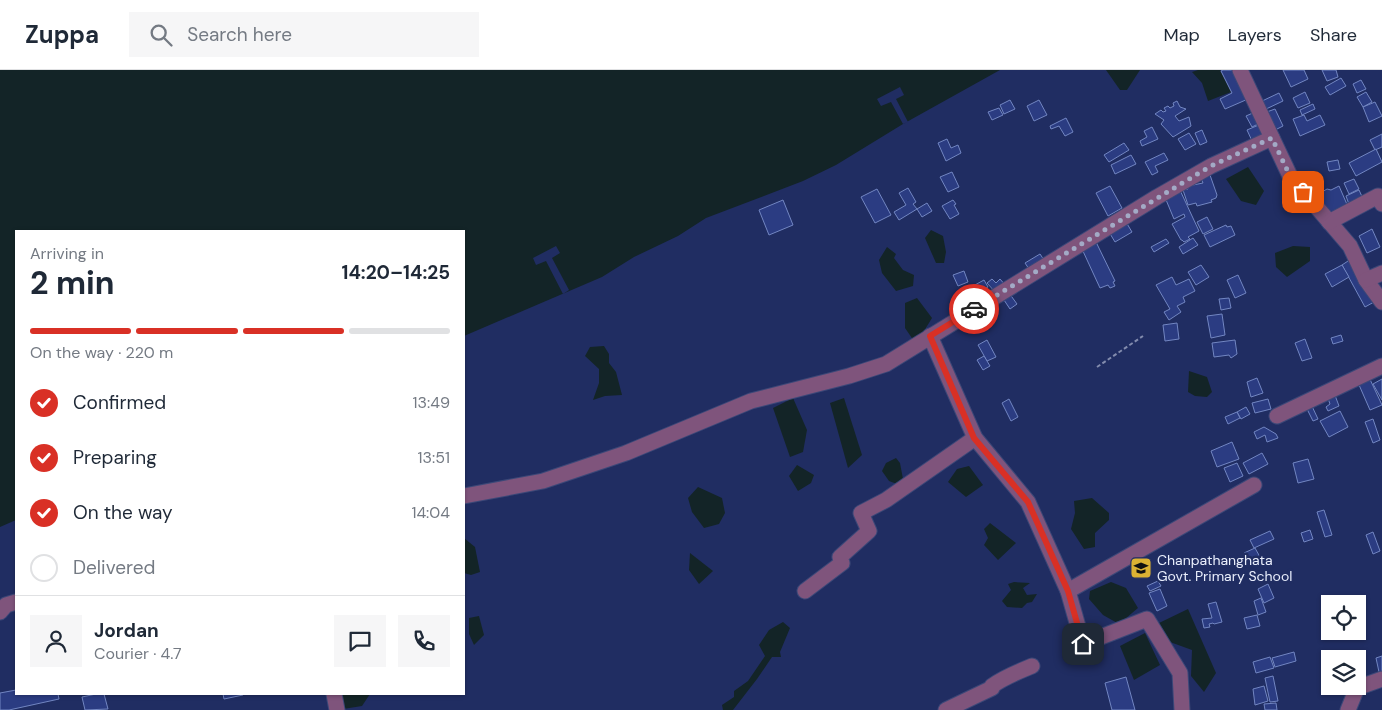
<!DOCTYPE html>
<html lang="en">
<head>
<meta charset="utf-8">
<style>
  body { margin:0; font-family:"DM Sans",sans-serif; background:#f6f6f7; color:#1f2937; height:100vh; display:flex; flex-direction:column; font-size:19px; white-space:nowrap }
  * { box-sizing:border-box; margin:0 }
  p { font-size:16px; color:#747a83 }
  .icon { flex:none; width:28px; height:28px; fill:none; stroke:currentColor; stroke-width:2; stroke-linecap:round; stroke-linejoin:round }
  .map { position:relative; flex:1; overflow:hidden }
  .sheet { position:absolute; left:15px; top:160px; width:450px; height:465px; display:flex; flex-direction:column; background:#fff; border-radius:0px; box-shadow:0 1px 4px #0004 }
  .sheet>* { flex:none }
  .fabs { position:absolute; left:1321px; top:525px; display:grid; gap:10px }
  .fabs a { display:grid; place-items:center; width:45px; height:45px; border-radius:0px; background:#fff; box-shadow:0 1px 4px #0004; font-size:25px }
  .pin { position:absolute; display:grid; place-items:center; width:42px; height:42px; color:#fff; margin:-21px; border-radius:10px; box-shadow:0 2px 8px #0006 }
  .courier { position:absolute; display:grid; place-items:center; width:50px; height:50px; margin:-25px; border:4px solid #d93025; border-radius:50%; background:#fff; color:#222; box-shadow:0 1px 6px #0007 }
  .head em { font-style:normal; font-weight:700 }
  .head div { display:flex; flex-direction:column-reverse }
  .head { display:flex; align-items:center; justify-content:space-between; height:85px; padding:0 15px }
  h1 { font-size:32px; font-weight:700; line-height:38px }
  .bar { display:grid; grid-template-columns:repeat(4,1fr); gap:8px 5px; align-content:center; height:60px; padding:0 15px }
  .bar i { height:6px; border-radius:4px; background:#e0e1e3 }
  .bar .current { background:#d93025 }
  .bar p { grid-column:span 4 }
  .line { display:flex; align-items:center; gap:12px; padding:0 15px; border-top:1px solid #e0e1e3 }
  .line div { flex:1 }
  .round { display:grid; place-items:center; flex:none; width:52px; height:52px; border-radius:0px; background:#f6f6f7 }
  ol { padding:0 15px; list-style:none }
  li { display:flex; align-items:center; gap:15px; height:55px }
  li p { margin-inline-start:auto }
  li .icon { padding:5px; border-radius:50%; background:#d93025; color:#fff; stroke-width:4 }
  li:last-child { color:#747a83 }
  li i { width:28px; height:28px; border:2px solid #e0e1e3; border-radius:50% }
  header { display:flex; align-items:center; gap:30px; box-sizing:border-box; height:70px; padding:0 25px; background:#fff; border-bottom:1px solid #e0e1e3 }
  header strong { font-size:24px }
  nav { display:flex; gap:28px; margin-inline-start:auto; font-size:18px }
  .search { width:350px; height:45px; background:#f6f6f7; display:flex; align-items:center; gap:12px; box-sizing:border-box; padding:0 18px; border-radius:0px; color:#747a83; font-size:19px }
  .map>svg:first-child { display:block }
  .water { fill:#132427 }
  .pier { fill:#202d62 }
  .building { fill:#2b3c82; stroke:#7286c2 }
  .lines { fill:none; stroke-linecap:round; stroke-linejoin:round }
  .minor-casing { stroke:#3c4878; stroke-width:17 }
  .path { stroke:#828bad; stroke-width:2; stroke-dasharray:4 2.5; stroke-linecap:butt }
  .minor { stroke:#7f547c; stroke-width:15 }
  .done { stroke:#a3aac6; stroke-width:5; stroke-dasharray:0 9 }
  .route { stroke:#d93025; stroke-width:6 }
  .labels { text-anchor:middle; stroke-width:5; stroke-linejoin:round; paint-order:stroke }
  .poi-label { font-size:14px; fill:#e9eefc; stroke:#202d62; text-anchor:start }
</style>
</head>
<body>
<header>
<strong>Zuppa</strong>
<div class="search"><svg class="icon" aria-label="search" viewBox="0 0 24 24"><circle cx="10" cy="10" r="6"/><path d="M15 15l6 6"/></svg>Search here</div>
<nav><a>Map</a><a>Layers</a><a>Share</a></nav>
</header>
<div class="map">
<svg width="1382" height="640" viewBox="0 0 1382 640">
  <rect width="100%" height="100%" fill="#202d62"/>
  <g class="water">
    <polygon points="0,0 1000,0 903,54 836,95 803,111 706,148 678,166 634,187 602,207 464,266 464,161 16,161 16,450 0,457"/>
    <polygon points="1106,0 1140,0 1127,20 1120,20"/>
    <polygon points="1198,0 1220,0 1231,22 1208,31 1202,13 1192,2"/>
    <polygon points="1248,97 1264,121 1256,135 1241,131 1226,109"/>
    <polygon points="931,160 943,166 946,182 944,193 936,193 925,168"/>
    <polygon points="1293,176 1310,177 1310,191 1287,207 1276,197 1275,183"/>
    <polygon points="887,177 896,184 894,188 903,200 914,205 913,216 896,221 882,203 879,190"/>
    <polygon points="917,228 932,248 916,274 905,258 905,233"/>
    <polygon points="604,276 609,284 609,293 616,302 622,325 605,326 593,330 599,313 599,299 585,286 590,277"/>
    <polygon points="1189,301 1207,307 1212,322 1207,327 1195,326 1188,322"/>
    <polygon points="793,328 807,360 803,382 790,387 773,338"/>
    <polygon points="844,328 862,385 848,398 830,333"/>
    <polygon points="896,388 900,393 903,409 897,414 889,411 882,401 886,393"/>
    <polygon points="797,395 814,405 811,413 798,421 789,406"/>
    <polygon points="969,396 983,415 966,427 948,412 957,399"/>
    <polygon points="698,417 722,428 725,443 719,454 704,458 692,442 688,428"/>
    <polygon points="1092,428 1109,443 1109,450 1095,463 1095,477 1084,479 1071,459 1075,443 1074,431"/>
    <polygon points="990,453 1016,473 998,490 984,475 988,468 984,459"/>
    <polygon points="464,468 475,477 480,502 471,505 464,503"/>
    <polygon points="690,483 713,501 699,514 689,500"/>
    <polygon points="1014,512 1030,513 1023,518 1027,525 1037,524 1032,532 1027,533 1022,538 1007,537 1002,531 1011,520 1008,514"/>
    <polygon points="1111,512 1126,518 1138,538 1119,554 1103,545 1089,529 1090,521"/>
    <polygon points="1188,539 1216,603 1204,622 1191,606 1192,580 1170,572 1159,553"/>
    <polygon points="479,546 484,565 474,575 469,564 469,548"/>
    <polygon points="783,552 790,558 780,582 781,587 772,587 757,609 733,640 723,640 722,635 734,627 734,621 748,611 765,586 759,575 769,560"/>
    <polygon points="1145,563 1160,595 1134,610 1120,576"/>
    <polygon points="340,624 370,624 362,636 343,639"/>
  </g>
  <g class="pier">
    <polygon points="900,17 904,25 896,29 908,52 903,54 891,32 881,36 877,29"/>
    <polygon points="556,176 560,183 552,188 569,220 563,224 546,191 536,195 533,188"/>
  </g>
  <g class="building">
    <polygon points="1223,0 1235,0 1248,29 1225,39 1220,29 1232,23 1221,1"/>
    <polygon points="1283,0 1304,0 1308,9 1291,17"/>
    <polygon points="1322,0 1336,0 1338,7 1327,11"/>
    <polygon points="1341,8 1346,16 1330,25 1325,17"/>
    <polygon points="1361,10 1366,19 1357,23 1353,14"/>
    <polygon points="1305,22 1310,33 1298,38 1293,28"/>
    <polygon points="1366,22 1372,32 1363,37 1357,27"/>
    <polygon points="1279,23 1283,31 1264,40 1260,32"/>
    <polygon points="1010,30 1015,39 1004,44 1000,35"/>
    <polygon points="1039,30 1047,45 1034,51 1027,36"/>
    <polygon points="1177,31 1180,37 1186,39 1175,46 1179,51 1189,47 1191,56 1173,67 1161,54 1164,50 1155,44 1161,40 1163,42 1166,41 1164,38 1168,36 1170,38 1174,36 1173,33"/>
    <polygon points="1375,32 1382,46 1369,52 1363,37"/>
    <polygon points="1313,34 1315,39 1302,45 1300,40"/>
    <polygon points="999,38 1003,45 992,50 988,42"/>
    <polygon points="1275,39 1283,56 1273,61 1264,43"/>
    <polygon points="1255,42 1260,53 1252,57 1246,46"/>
    <polygon points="1304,45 1307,51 1320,45 1325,55 1300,66 1293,49"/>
    <polygon points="1066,48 1073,62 1065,66 1059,56 1051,59 1050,56"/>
    <polygon points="1261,54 1266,67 1253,73 1247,60"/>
    <polygon points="1152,57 1158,69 1142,76 1140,71 1147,67 1144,61"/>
    <polygon points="1202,60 1207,72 1200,75 1195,63"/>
    <polygon points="1189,63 1196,74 1185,80 1178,69"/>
    <polygon points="1382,64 1382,77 1375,80 1370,70"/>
    <polygon points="947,69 951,78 958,75 961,83 946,91 938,73"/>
    <polygon points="1124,73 1129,80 1109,92 1104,85"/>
    <polygon points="1376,79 1382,92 1356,106 1349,93"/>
    <polygon points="1164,83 1168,90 1155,96 1158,102 1152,105 1145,92"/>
    <polygon points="1131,85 1136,94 1115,104 1111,95"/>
    <polygon points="1338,90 1340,99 1329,101 1327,92"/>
    <polygon points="952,102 959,117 948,122 940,107"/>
    <polygon points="1210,105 1217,125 1216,128 1211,130 1212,132 1197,136 1196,133 1188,135 1183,120 1188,119 1186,115 1191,113 1193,115 1203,113 1200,106"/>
    <polygon points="1354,109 1359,119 1349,124 1344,113"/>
    <polygon points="1110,116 1122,138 1108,146 1096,123"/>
    <polygon points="1339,116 1349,139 1327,145 1317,130 1322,129 1322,122 1327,119 1331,120"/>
    <polygon points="908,118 916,132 913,134 917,139 899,150 894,142 906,135 899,123"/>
    <polygon points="1179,118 1199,161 1188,167 1190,169 1184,172 1182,170 1181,170 1172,154 1185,147 1184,144 1174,149 1164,125"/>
    <polygon points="877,119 891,145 875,153 861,127"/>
    <polygon points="1359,120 1364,131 1350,137 1346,126"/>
    <polygon points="783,130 793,155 769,165 759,140"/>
    <polygon points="953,130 956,134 954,135 959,144 950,149 942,136"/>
    <polygon points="927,133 932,141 922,147 917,139"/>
    <polygon points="1207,147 1213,159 1203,164 1197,152"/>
    <polygon points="1126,152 1132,162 1115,172 1109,162"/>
    <polygon points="1226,155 1227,157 1231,156 1235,165 1210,177 1204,165"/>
    <polygon points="1372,159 1380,177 1367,183 1359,166"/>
    <polygon points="1193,168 1198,175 1183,184 1179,177"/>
    <polygon points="1166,169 1169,173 1154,182 1151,177"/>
    <polygon points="1096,172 1115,211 1113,212 1115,216 1110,218 1108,215 1100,218 1082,179"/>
    <polygon points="1040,184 1046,193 1031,202 1025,193"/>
    <polygon points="1351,189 1374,232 1365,237 1342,195"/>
    <polygon points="1201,195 1209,207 1196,215 1188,202"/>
    <polygon points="1342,195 1349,207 1332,217 1325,204"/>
    <polygon points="964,201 968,212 958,216 953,205"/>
    <polygon points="1238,205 1246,223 1235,228 1227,210"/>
    <polygon points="1172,207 1176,215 1189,209 1195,221 1183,227 1185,232 1177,236 1181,242 1169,250 1164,242 1170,239 1156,215"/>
    <polygon points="992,209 996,213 1000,209 1006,216 996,223 987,213"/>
    <polygon points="984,210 988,217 976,223 973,216"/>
    <polygon points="1009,223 1017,234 1010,239 1002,227"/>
    <polygon points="1229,228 1231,238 1221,240 1219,229"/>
    <polygon points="1222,244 1225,265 1211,268 1207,246"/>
    <polygon points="1177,253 1179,269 1165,271 1163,255"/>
    <polygon points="1341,265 1343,271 1333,274 1331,268"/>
    <polygon points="1305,269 1312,288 1302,291 1295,273"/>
    <polygon points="987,270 996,287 987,291 978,275"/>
    <polygon points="1235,270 1237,284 1231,288 1229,285 1214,287 1212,273"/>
    <polygon points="984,286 990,296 983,300 977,290"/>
    <polygon points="1367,303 1382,335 1370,340 1356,308"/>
    <polygon points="1257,308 1263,323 1251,327 1247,312"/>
    <polygon points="1382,309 1382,330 1373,314"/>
    <polygon points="1333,320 1339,336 1328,341 1326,337 1330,334 1326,323"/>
    <polygon points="1009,329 1018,347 1011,351 1002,333"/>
    <polygon points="1268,329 1271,339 1255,343 1252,333"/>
    <polygon points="1310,332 1318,349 1313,351 1305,335"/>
    <polygon points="1246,337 1250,344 1241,349 1237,342"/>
    <polygon points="1340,341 1348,357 1329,367 1320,351"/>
    <polygon points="1237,342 1240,348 1228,354 1225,347"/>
    <polygon points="1373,349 1380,370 1373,373 1365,352"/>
    <polygon points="1264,357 1276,364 1278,368 1267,372 1265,365 1257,369 1254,362"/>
    <polygon points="1232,372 1239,389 1217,397 1211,381"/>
    <polygon points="1262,383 1268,394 1249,404 1243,393"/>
    <polygon points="1308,389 1314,409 1298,413 1293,393"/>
    <polygon points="1237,393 1243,406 1230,412 1224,398"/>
    <polygon points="1324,440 1332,465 1325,467 1317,442"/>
    <polygon points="1310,460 1313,469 1304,472 1301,463"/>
    <polygon points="1270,461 1274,469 1254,478 1250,470"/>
    <polygon points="1373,462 1380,481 1373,484 1366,465"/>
    <polygon points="1255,478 1260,487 1249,493 1244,483"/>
    <polygon points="1158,511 1161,516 1150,521 1147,516"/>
    <polygon points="1268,514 1274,528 1264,533 1258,519"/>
    <polygon points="1160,519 1167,536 1157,541 1149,523"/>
    <polygon points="1261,528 1266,542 1258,545 1254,531"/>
    <polygon points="1216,532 1222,552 1214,554 1213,553 1209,554 1210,557 1204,558 1202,549 1212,548 1208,534"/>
    <polygon points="1257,545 1260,556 1247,559 1244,548"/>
    <polygon points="1294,582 1296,591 1275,597 1272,588"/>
    <polygon points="1382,586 1382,602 1379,602 1376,588"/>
    <polygon points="1270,587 1274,598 1256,603 1253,592"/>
    <polygon points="1273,606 1278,631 1270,632 1265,608"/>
    <polygon points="1126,607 1135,640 1112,640 1105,613"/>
    <polygon points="1264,616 1268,631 1255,635 1253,619"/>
    <polygon points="16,620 16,624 58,624 59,629 9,640 0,640 0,623"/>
    <polygon points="96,624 104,624 108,639 85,640 82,627"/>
    <polygon points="223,624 242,624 243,625 224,629"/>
    <polygon points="1276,633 1277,640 1265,640 1264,634"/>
  </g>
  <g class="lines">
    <g class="minor-casing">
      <g id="minor">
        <polyline points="1240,0 1290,106 1350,176 1366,210 1382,232"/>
        <polyline points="1329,152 1378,126 1382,134"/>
        <polyline points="1366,210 1382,203"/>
        <polyline points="930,266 975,368 1028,432 1068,521 1083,574 1147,549 1180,603 1182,640"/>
        <polyline points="1277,346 1382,296"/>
        <polyline points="464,426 543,411 626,383 751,331 849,306 886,294 1157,127 1211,96 1272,68"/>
        <polyline points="805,521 842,493 840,487 869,461 861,443 886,430 975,368"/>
        <polyline points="1068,521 1254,415"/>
        <polyline points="0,542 6,535 16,532"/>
        <polyline points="334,624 337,640"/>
        <path d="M946,640L992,618V616C1004,607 1018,602 1032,596"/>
        <polyline points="1348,640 1357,618 1382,609"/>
      </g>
    </g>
    <polyline class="path" points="1097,297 1143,266"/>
    <use href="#minor" class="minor"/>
  </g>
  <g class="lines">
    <polyline class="done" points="974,239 1184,112 1211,96 1272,68 1290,106 1303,122"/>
    <polyline class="route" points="974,239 930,266 974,368 1028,432 1068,521 1083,574"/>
  </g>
  <defs>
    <g id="school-square" transform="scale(1.125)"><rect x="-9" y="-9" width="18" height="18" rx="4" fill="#dcb233" stroke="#202d62"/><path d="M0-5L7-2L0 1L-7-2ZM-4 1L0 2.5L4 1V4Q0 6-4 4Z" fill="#111"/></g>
  </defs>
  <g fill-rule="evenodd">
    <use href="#school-square" x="1141" y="498"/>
  </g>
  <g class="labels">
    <g class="poi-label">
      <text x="1157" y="495">Chanpathanghata<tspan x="1157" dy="16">Govt. Primary School</tspan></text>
    </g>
  </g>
</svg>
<div class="fabs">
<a><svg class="icon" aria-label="locate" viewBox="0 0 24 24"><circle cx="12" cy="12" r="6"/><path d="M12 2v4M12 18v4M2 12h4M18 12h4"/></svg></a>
<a><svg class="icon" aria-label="layers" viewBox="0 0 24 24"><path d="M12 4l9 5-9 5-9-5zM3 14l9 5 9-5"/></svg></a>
</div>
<div class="pin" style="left:1303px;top:122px;background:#ea580c"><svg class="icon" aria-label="bag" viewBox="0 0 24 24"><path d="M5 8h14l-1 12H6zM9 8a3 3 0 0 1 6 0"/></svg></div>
<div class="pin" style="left:1083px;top:574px;background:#1f2937"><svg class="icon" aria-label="home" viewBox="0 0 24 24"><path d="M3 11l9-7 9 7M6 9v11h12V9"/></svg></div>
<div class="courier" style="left:974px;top:239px"><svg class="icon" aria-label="car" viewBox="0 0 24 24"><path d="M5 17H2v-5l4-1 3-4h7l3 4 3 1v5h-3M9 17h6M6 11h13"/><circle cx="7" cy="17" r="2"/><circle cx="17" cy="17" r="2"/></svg></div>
<section class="sheet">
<div class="head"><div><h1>2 min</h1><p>Arriving in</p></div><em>14:20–14:25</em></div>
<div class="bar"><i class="current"></i><i class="current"></i><i class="current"></i><i></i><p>On the way · 220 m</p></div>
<ol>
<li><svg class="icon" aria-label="check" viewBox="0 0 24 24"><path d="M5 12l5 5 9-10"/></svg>Confirmed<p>13:49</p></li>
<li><svg class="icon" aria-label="check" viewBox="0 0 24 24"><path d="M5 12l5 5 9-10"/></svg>Preparing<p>13:51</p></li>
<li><svg class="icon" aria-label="check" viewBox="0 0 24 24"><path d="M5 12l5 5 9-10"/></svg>On the way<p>14:04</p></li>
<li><i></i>Delivered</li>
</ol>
<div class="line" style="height:90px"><a class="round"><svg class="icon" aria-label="person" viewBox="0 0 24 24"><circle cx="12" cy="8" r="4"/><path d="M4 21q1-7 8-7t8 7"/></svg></a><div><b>Jordan</b><p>Courier · 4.7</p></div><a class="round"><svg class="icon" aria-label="chat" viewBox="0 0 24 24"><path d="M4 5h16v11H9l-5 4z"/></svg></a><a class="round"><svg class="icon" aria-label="phone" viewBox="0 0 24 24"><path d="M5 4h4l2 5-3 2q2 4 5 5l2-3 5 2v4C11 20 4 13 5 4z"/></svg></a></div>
</section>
</div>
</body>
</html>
